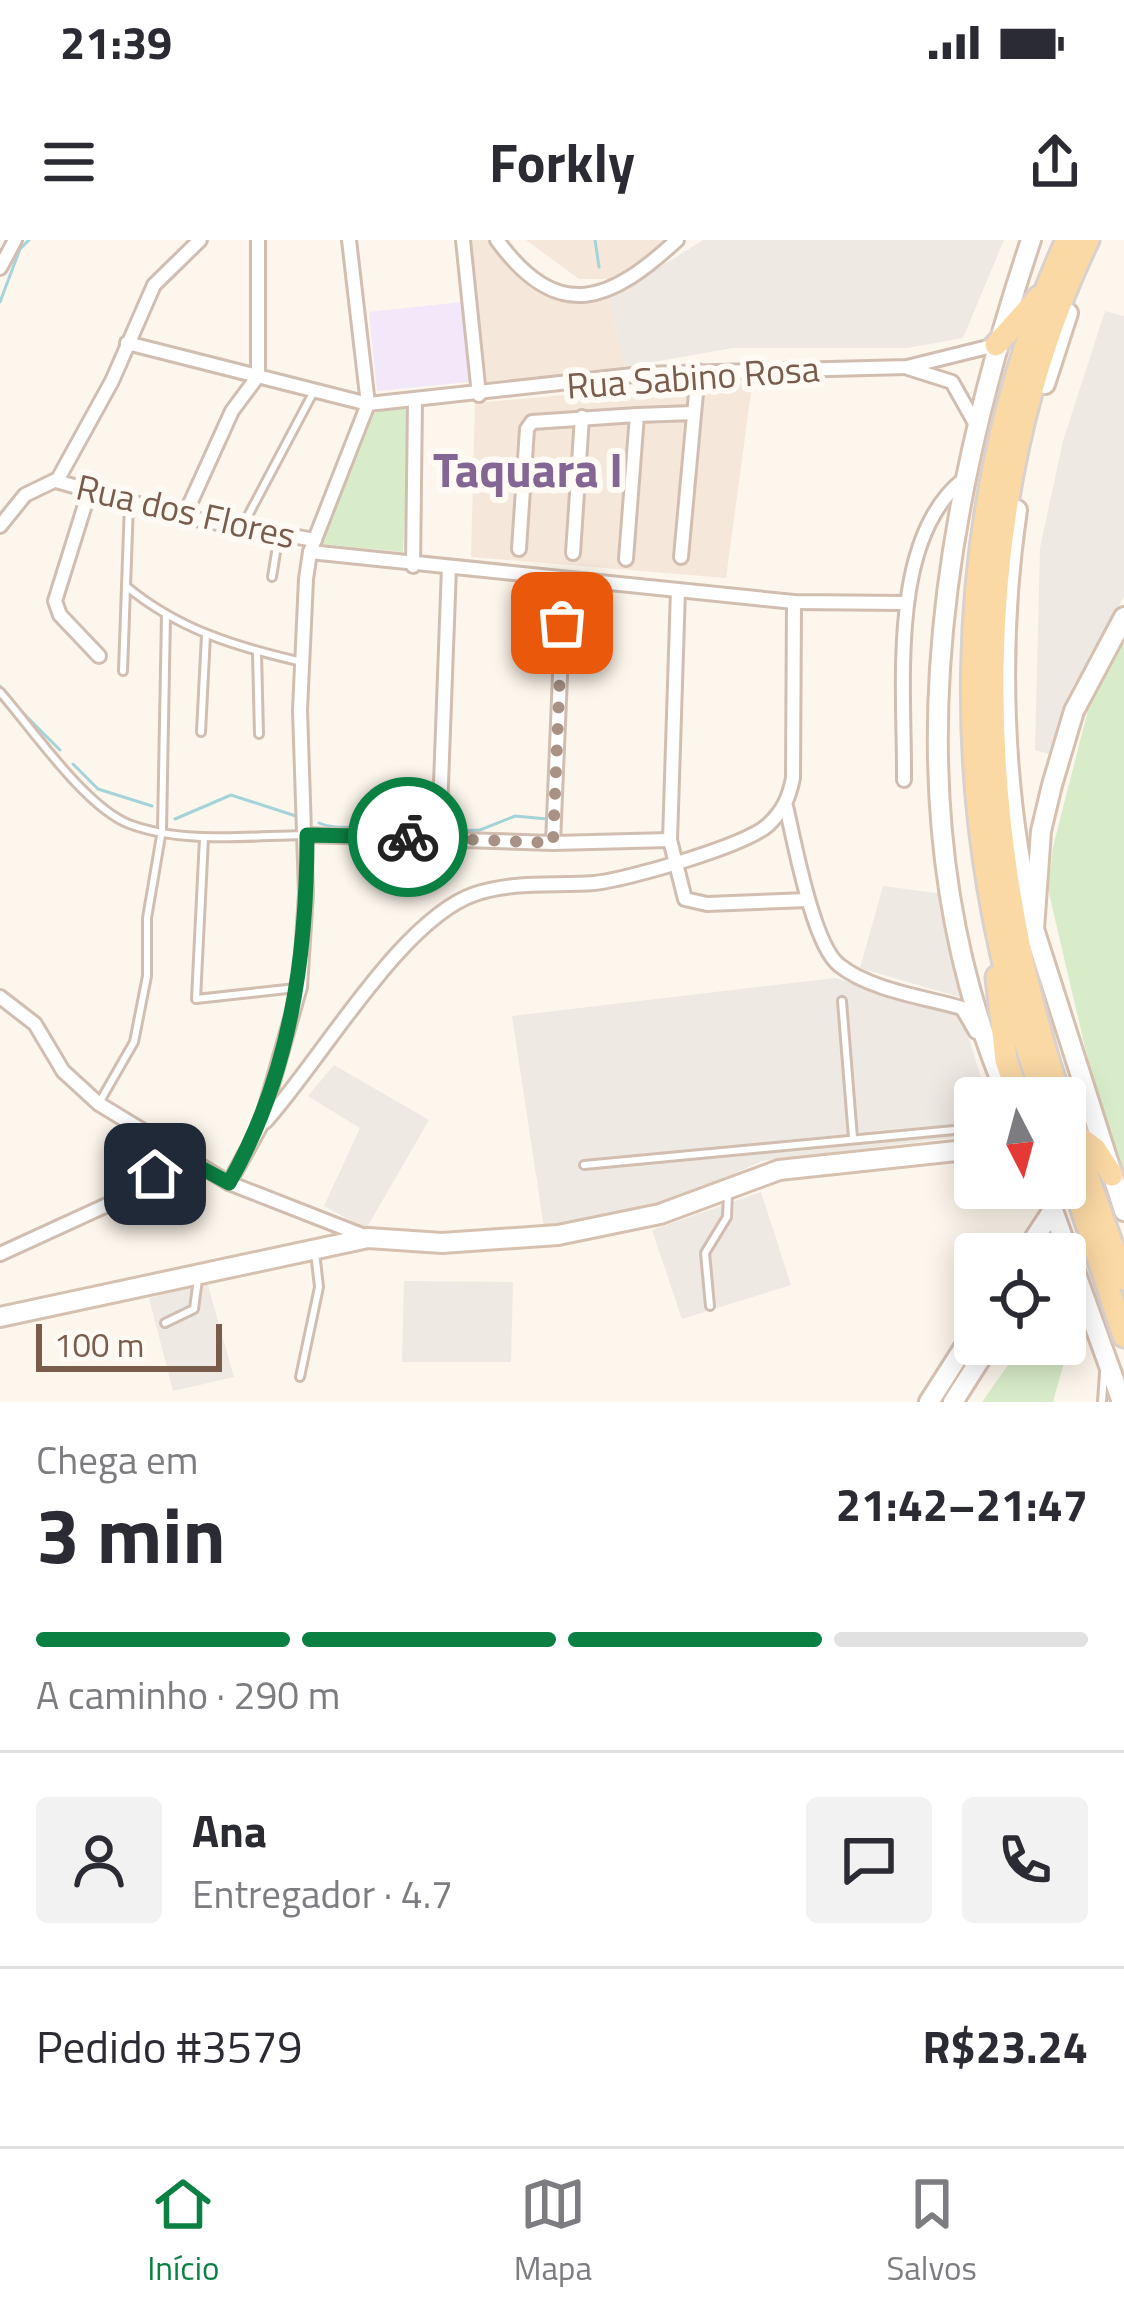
<!DOCTYPE html>
<html lang="pt">
<head>
<meta charset="utf-8">
<style>
  body { margin:0; font-family:"Titillium Web",sans-serif; background:#f2f2f3; color:#2b2b33; height:100vh; display:flex; flex-direction:column; font-size:45px; white-space:nowrap }
  * { box-sizing:border-box; margin:0 }
  p { font-size:39px; color:#7c7c81 }
  .icon { flex:none; width:66px; height:66px; fill:none; stroke:currentColor; stroke-width:2; stroke-linecap:round; stroke-linejoin:round }
  .map { position:relative; height:1162px; overflow:hidden }
  .panel { display:flex; flex-direction:column; background:#fff; flex:1 }
  .panel>* { flex:none }
  .needle { width:78px; rotate:174deg }
  .tools { position:absolute; left:954px; top:837px; display:grid; gap:24px }
  .tools a { display:grid; place-items:center; width:132px; height:132px; border-radius:12px; background:#fff; box-shadow:0 6px 30px #0003; font-size:60px }
  .scale { position:absolute; left:36px; bottom:30px; width:186px; box-sizing:border-box; padding-left:12px; border:6px solid #7a5c4d; border-top:0; font-size:33px; line-height:42px; white-space:nowrap; color:#7a5c4d; -webkit-text-stroke:9px #fffaf3; paint-order:stroke }
  .pin { position:absolute; display:grid; place-items:center; width:102px; height:102px; color:#fff; margin:-51px; border-radius:24px; box-shadow:0 6px 18px #0006 }
  .courier { position:absolute; display:grid; place-items:center; width:120px; height:120px; margin:-60px; border:9px solid #0b8043; border-radius:50%; background:#fff; color:#222; box-shadow:0 3px 15px #0007 }
  .head em { font-style:normal; font-weight:700 }
  .head div { display:flex; flex-direction:column-reverse }
  .head { display:flex; align-items:center; justify-content:space-between; height:204px; padding:0 36px }
  h1 { font-size:78px; font-weight:700; line-height:90px }
  .bar { display:grid; grid-template-columns:repeat(4,1fr); gap:18px 12px; align-content:center; height:144px; padding:0 36px }
  .bar i { height:15px; border-radius:9px; background:#e1e1e2 }
  .bar .selected { background:#0b8043 }
  .bar p { grid-column:span 4 }
  .line { display:flex; align-items:center; gap:30px; padding:0 36px; border-top:3px solid #e1e1e2 }
  .line div { flex:1 }
  .round { display:grid; place-items:center; flex:none; width:126px; height:126px; border-radius:12px; background:#f2f2f3 }
  .status { display:flex; justify-content:space-between; align-items:center; height:84px; padding:0 60px; background:#fff; direction:ltr }
  .status svg { height:33px; fill:currentColor }
  header { display:flex; justify-content:space-between; align-items:center; height:156px; padding:0 36px; background:#fff; font-size:54px; font-weight:700 }
  .dock { display:flex; justify-content:space-around; align-items:center; height:168px; border-top:3px solid #e1e1e2; background:#fff; font-size:33px; color:#7c7c81 }
  .dock a { display:grid; justify-items:center; gap:6px }
  .dock .selected { color:#0b8043 }
  .map>svg:first-child { display:block }
  .residential { fill:#f5e8da }
  .industrial { fill:#efe9e4 }
  .education { fill:#f3e8fa }
  .green { fill:#d8ecc9 }
  .lines { fill:none; stroke-linecap:round; stroke-linejoin:round }
  .stream { stroke:#a5d3da; stroke-width:3 }
  .lane-casing { stroke:#d1beb0; stroke-width:12 }
  .street-casing { stroke:#d1beb0; stroke-width:18 }
  .secondary-casing { stroke:#d6c0b0; stroke-width:24 }
  .primary-casing { stroke:#dad1cd; stroke-width:27 }
  .lane { stroke:#fff; stroke-width:6 }
  .street { stroke:#fff; stroke-width:12 }
  .secondary { stroke:#fff; stroke-width:18 }
  .primary { stroke:#fbd9a5; stroke-width:21 }
  .done { stroke:#a89285; stroke-width:12; stroke-dasharray:0 21.6 }
  .route { stroke:#0b8043; stroke-width:15 }
  .labels { text-anchor:middle; stroke-width:12; stroke-linejoin:round; paint-order:stroke }
  .street-label { font-size:36px; fill:#7a5c4d; stroke:#fffaf3 }
  .district-label { font-size:48px; font-weight:bold; fill:#846695; stroke:#fffaf3 }
</style>
</head>
<body>
<div class="status"><b>21:39</b><svg viewBox="0 0 49 12"><path d="M0 12V9h3v3zM5 12V6h3v6zM10 12V3h3v9zM15 12V0h3v12zM26 1h20v11H26zM47 4h2v5h-2z"/></svg></div>
<header><svg class="icon" aria-label="menu" viewBox="0 0 24 24"><path d="M4 6h16M4 12h16M4 18h16"/></svg>Forkly<svg class="icon" aria-label="share" viewBox="0 0 24 24"><path d="M12 15V3M7 8l5-5 5 5M5 13v7h14v-7"/></svg></header>
<div class="map">
<svg width="1124" height="1162" viewBox="0 0 1124 1162">
  <rect width="100%" height="100%" fill="#fdf6ec"/>
  <g class="residential">
    <polygon points="472,0 492,0 517,31 554,57 609,59 625,127 485,142"/>
    <polygon points="526,0 666,0 642,22 609,39 579,39"/>
    <polygon points="753,138 726,338 471,317 475,163"/>
  </g>
  <g class="industrial">
    <polygon points="703,0 1004,0 963,98 907,108 733,108 625,127 609,59"/>
    <polygon points="1105,71 1124,76 1124,356 1066,468 1053,515 1035,510 1040,308 1063,201"/>
    <polygon points="883,646 943,654 966,759 860,728"/>
    <polygon points="835,738 963,778 987,858 975,858 975,895 762,921 689,954 613,976 544,988 512,776"/>
    <polygon points="334,825 429,880 366,989 324,966 360,888 308,856"/>
    <polygon points="761,952 791,1045 682,1079 652,990"/>
    <polygon points="404,1041 513,1042 511,1122 402,1122"/>
    <polygon points="207,1042 234,1137 173,1151 149,1058"/>
  </g>
  <polygon class="education" points="461,62 469,142 377,151 369,72"/>
  <g class="green">
    <polygon points="403,166 411,175 403,312 322,304 363,188 374,173"/>
    <polygon points="1124,397 1124,949 1104,889 1048,649 1053,607 1089,466"/>
    <polygon points="1023,1104 1059,1104 1065,1119 1053,1162 982,1162"/>
  </g>
  <g class="lines">
    <g class="stream">
      <polyline points="595,0 599,27"/>
      <polyline points="0,62 20,9 29,0"/>
      <polyline points="0,446 8,458"/>
      <polyline points="15,465 60,510"/>
      <polyline points="73,524 98,549 152,566"/>
      <polyline points="175,579 231,555 299,577"/>
      <path d="M319,583C341,593 364,581 388,592"/>
      <polyline points="454,591 480,590 515,576 547,579"/>
    </g>
    <g class="lane-casing">
      <g id="lane">
        <polyline points="242,287 313,153"/>
        <polyline points="272,337 279,294"/>
        <path d="M126,346C179,390 237,407 302,422"/>
        <polyline points="257,414 259,494"/>
        <polyline points="123,431 129,263"/>
        <path d="M0,452C31,487 85,567 129,584C182,604 247,596 303,595"/>
        <polyline points="201,492 206,395"/>
        <polyline points="204,598 196,759 296,748"/>
        <polyline points="842,761 853,898"/>
        <polyline points="99,863 134,802 147,736 147,678 162,590 166,375"/>
        <polyline points="584,925 975,888"/>
        <polyline points="710,1066 705,1013 727,977 728,953"/>
        <polyline points="165,1083 194,1069 198,1039"/>
        <polyline points="300,1137 319,1047 315,1012"/>
        <polyline points="1102,1162 1104,1133"/>
      </g>
    </g>
    <g class="street-casing">
      <g id="street">
        <polyline points="463,0 479,155"/>
        <path d="M497,0C559,85 611,61 677,0"/>
        <polyline points="0,28 15,0"/>
        <polyline points="127,103 368,164 642,134 907,127 996,105"/>
        <polyline points="908,128 952,142 975,183"/>
        <polyline points="56,241 184,277 315,300"/>
        <polyline points="89,252 55,361 60,375 99,416"/>
        <polyline points="184,277 232,171 258,136 258,0"/>
        <polyline points="0,286 25,255 58,239 112,141 154,45 200,0"/>
        <polyline points="519,309 527,189 532,182 637,175"/>
        <polyline points="310,312 794,362 906,363"/>
        <polyline points="573,313 582,177"/>
        <polyline points="681,317 698,131"/>
        <polyline points="626,319 637,175 694,173"/>
        <polyline points="413,326 415,160"/>
        <polyline points="678,350 670,600 685,659 707,664 808,660"/>
        <path d="M904,540C905,451 887,299 964,239"/>
        <path d="M786,566C794,600 813,705 839,725C870,750 924,757 962,768L976,792"/>
        <polyline points="307,595 553,603 670,600"/>
        <polyline points="439,598 449,327"/>
        <polyline points="553,603 564,340"/>
        <polyline points="0,757 35,784 63,831 99,864 229,943 367,997"/>
        <path d="M265,882C321,820 401,679 475,654C513,641 554,646 594,643C626,640 745,606 768,585C783,571 789,558 793,538L794,362"/>
        <polyline points="229,943 260,887 300,747 306,653 300,470 306,339 310,312 368,164 349,0"/>
        <polyline points="0,1014 107,965 180,917"/>
      </g>
    </g>
    <g class="secondary-casing">
      <g id="secondary">
        <polyline points="1045,144 1068,73"/>
        <path d="M1017,270C997,405 1002,556 1034,689"/>
        <polyline points="1124,377 1074,471 1052,545 1041,591 1034,689 1124,971"/>
        <path d="M1008,858C889,579 938,278 1031,0"/>
        <polyline points="1045,948 1122,1162"/>
        <polyline points="1024,1014 1053,970"/>
        <polyline points="0,1077 368,998 442,1003 558,995 660,974 779,930 975,909"/>
        <polyline points="929,1162 975,1090"/>
        <polyline points="953,1162 990,1104"/>
      </g>
    </g>
    <g class="primary-casing">
      <g id="primary">
        <polyline points="996,105 1039,57"/>
        <polyline points="997,737 1006,820 1019,858"/>
        <path d="M1044,858C944,583 946,268 1067,0"/>
        <path d="M1060,858C970,587 962,261 1088,0"/>
        <polyline points="1065,873 1124,1039"/>
        <polyline points="1072,892 1095,909 1112,935"/>
        <polyline points="1065,918 1124,1096"/>
      </g>
    </g>
    <use href="#lane" class="lane"/>
    <use href="#street" class="street"/>
    <use href="#secondary" class="secondary"/>
    <use href="#primary" class="primary"/>
  </g>
  <g class="lines">
    <polyline class="done" points="408,597 553,603 562,383"/>
    <path class="route" d="M155,934L179,916L229,943C290,835 307,718 307,595L408,597"/>
  </g>
  <g class="labels">
    <g class="street-label">
      <text transform="translate(693 137) rotate(-4)" y="13">Rua Sabino Rosa</text>
      <text transform="translate(186 271) rotate(13)" y="13">Rua dos Flores</text>
    </g>
    <g class="district-label">
      <text x="528" y="247">Taquara I</text>
    </g>
  </g>
</svg>
<div class="tools">
<a><svg class="needle" viewBox="-14 -14 28 28"><path d="M0-13l5 13h-10z" fill="#e53935"/><path d="M0 13l5-13h-10z" fill="#7c7c81"/></svg></a>
<a><svg class="icon" aria-label="locate" viewBox="0 0 24 24"><circle cx="12" cy="12" r="6"/><path d="M12 2v4M12 18v4M2 12h4M18 12h4"/></svg></a>
</div>
<div class="scale">100 m</div>
<div class="pin" style="left:562px;top:383px;background:#ea580c"><svg class="icon" aria-label="bag" viewBox="0 0 24 24"><path d="M5 8h14l-1 12H6zM9 8a3 3 0 0 1 6 0"/></svg></div>
<div class="pin" style="left:155px;top:934px;background:#1f2937"><svg class="icon" aria-label="home" viewBox="0 0 24 24"><path d="M3 11l9-7 9 7M6 9v11h12V9"/></svg></div>
<div class="courier" style="left:408px;top:597px"><svg class="icon" aria-label="bike" viewBox="0 0 24 24"><circle cx="6" cy="16" r="4"/><circle cx="18" cy="16" r="4"/><path d="M6 16l4-8h5l3 8M10 8l3 8H6M13 5h3"/></svg></div>
</div>
<section class="panel">
<div class="head"><div><h1>3 min</h1><p>Chega em</p></div><em>21:42–21:47</em></div>
<div class="bar"><i class="selected"></i><i class="selected"></i><i class="selected"></i><i></i><p>A caminho · 290 m</p></div>
<div class="line" style="height:216px"><a class="round"><svg class="icon" aria-label="person" viewBox="0 0 24 24"><circle cx="12" cy="8" r="4"/><path d="M4 21q1-7 8-7t8 7"/></svg></a><div><b>Ana</b><p>Entregador · 4.7</p></div><a class="round"><svg class="icon" aria-label="chat" viewBox="0 0 24 24"><path d="M4 5h16v11H9l-5 4z"/></svg></a><a class="round"><svg class="icon" aria-label="phone" viewBox="0 0 24 24"><path d="M5 4h4l2 5-3 2q2 4 5 5l2-3 5 2v4C11 20 4 13 5 4z"/></svg></a></div>
<div class="line" style="height:156px"><div>Pedido #3579</div><b>R$23.24</b></div>
</section>
<nav class="dock">
<a class="selected"><svg class="icon" aria-label="home" viewBox="0 0 24 24"><path d="M3 11l9-7 9 7M6 9v11h12V9"/></svg>Início</a>
<a><svg class="icon" aria-label="map" viewBox="0 0 24 24"><path d="M3 6l6-2 6 2 6-2v14l-6 2-6-2-6 2zM9 4v14M15 6v14"/></svg>Mapa</a>
<a><svg class="icon" aria-label="saved" viewBox="0 0 24 24"><path d="M7 4h10v16l-5-4-5 4z"/></svg>Salvos</a>
</nav>
</body>
</html>
